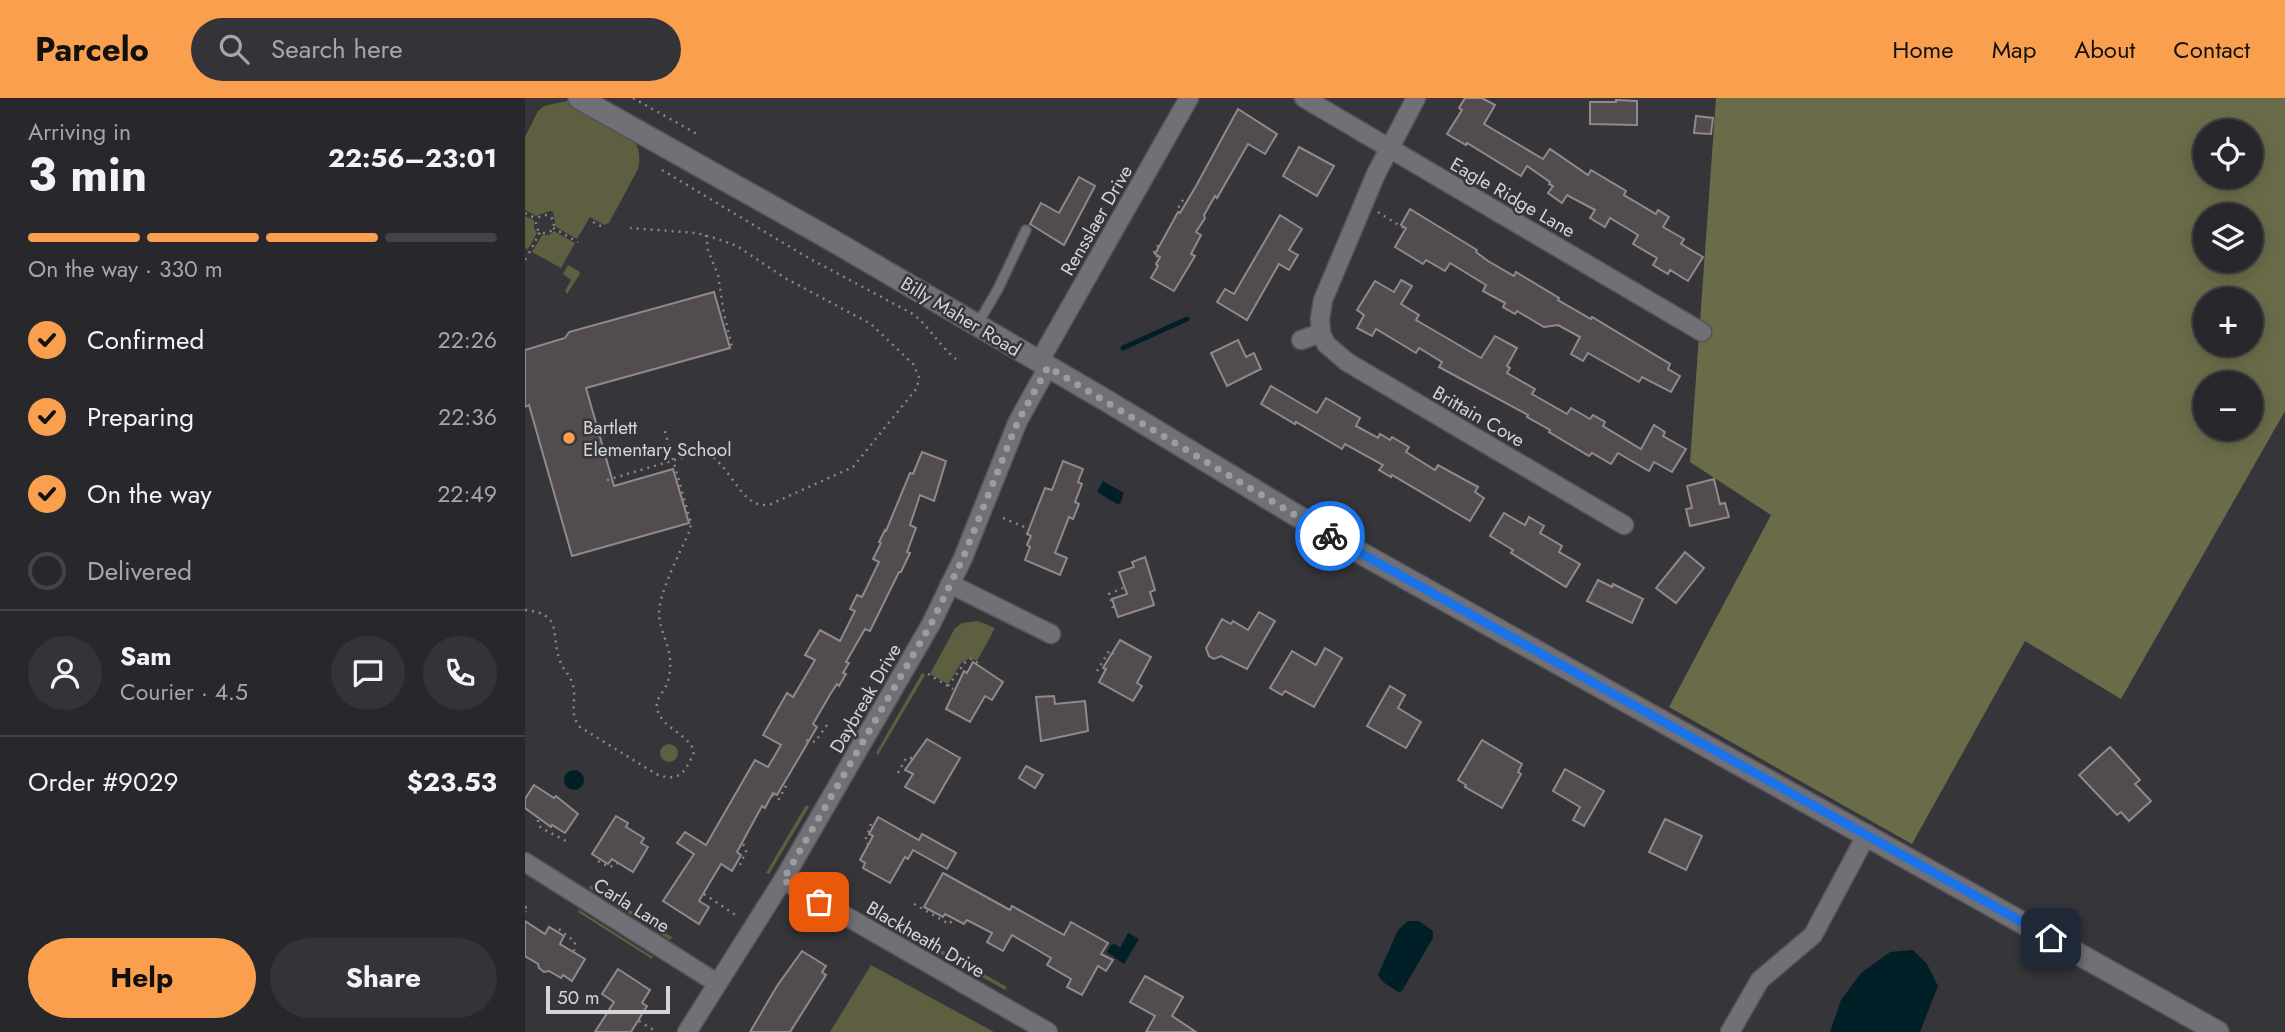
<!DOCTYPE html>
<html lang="en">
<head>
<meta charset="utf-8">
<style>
  body { margin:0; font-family:Jost,sans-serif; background:#343438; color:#f1f3f6; height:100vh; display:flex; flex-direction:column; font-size:26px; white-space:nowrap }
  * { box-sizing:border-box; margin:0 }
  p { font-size:23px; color:#a5a6a9 }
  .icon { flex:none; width:38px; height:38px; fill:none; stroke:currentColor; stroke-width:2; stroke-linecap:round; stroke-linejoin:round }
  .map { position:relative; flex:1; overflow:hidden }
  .drawer { display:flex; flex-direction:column; background:#28282c; width:525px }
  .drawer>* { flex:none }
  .tools { position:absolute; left:1668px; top:21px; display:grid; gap:14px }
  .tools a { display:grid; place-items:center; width:70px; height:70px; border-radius:50%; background:#28282c; box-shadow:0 4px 18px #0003,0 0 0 2px #444448; font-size:35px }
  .scale { position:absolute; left:21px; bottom:18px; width:124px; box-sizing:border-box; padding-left:7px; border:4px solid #d5d4d7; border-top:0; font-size:19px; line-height:24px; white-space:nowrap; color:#d5d4d7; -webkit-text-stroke:5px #36353a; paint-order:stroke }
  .pin { position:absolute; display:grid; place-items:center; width:60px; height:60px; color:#fff; margin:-30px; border-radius:14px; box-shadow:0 4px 10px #0006 }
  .courier { position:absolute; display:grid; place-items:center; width:70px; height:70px; margin:-35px; border:5px solid #1a73e8; border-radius:50%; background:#fff; color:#222; box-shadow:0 2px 9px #0007 }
  .headline em { font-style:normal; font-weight:700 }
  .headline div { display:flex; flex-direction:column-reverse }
  .headline { display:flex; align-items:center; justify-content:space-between; height:119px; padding:0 28px }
  h1 { font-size:46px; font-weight:700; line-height:52px }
  .bar { display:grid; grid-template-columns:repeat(4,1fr); gap:10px 7px; align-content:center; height:84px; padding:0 28px }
  .bar i { height:9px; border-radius:5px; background:#444448 }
  .bar .current { background:#fa9f4e }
  .bar p { grid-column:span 4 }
  .line { display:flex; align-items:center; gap:18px; padding:0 28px; border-top:2px solid #444448 }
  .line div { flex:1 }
  .round { display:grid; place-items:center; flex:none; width:74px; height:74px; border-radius:37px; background:#343438 }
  ol { padding:0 28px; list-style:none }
  li { display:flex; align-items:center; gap:21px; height:77px }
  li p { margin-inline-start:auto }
  li .icon { padding:7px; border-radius:50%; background:#fa9f4e; color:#111; stroke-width:4 }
  li:last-child { color:#a5a6a9 }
  li i { width:38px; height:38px; border:4px solid #444448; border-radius:50% }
  .action { display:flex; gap:14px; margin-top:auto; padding:14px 28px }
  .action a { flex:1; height:80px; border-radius:42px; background:#fa9f4e; color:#111; font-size:28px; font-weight:700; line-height:80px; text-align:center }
  .action a+a { background:#343438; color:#f1f3f6 }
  header { display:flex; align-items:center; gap:42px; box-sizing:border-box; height:98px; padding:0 35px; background:#fa9f4e; color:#111 }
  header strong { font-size:33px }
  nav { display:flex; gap:38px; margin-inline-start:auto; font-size:24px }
  .search { width:490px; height:63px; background:#343438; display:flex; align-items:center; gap:18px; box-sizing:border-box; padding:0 24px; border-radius:38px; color:#a5a6a9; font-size:26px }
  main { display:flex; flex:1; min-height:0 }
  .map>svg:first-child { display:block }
  .green { fill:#5d5f40 }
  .forest { fill:#6a6c49; fill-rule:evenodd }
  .water { fill:#001f27 }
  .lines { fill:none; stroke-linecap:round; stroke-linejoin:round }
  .stream { stroke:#001f27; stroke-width:5 }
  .building { fill:#534c4e; stroke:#90898b; stroke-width:2 }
  .lane-casing { stroke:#545358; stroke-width:12 }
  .street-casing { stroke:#545358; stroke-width:21 }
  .secondary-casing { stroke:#545358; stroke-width:24 }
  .path { stroke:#87868a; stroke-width:2.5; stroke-dasharray:2 5; stroke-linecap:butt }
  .lane { stroke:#717076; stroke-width:9 }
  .street { stroke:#717076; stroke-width:18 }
  .secondary { stroke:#717076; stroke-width:21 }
  .done { stroke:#9d9ca0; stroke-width:7; stroke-dasharray:0 12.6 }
  .route { stroke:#1a73e8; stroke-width:9 }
  .poi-dot { fill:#fa9f4e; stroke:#36353a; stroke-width:2.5 }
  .labels { text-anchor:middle; stroke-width:5; stroke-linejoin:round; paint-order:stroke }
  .street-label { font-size:19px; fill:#d5d4d7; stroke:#36353a }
  .poi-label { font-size:19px; fill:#d5d4d7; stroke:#36353a; text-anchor:start }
</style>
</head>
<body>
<header>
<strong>Parcelo</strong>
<div class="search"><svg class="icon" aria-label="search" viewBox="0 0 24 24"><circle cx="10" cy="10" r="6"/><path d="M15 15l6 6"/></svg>Search here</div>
<nav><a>Home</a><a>Map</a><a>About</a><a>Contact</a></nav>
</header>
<main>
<section class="drawer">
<div class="headline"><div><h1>3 min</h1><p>Arriving in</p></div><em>22:56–23:01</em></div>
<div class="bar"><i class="current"></i><i class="current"></i><i class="current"></i><i></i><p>On the way · 330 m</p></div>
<ol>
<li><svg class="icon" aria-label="check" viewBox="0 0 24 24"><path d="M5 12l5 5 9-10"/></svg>Confirmed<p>22:26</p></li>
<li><svg class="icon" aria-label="check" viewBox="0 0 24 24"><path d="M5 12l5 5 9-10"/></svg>Preparing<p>22:36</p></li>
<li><svg class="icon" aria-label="check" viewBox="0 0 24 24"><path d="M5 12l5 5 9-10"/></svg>On the way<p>22:49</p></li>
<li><i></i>Delivered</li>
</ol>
<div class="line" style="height:126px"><a class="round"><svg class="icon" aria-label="person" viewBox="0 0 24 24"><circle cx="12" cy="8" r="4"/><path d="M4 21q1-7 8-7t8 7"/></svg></a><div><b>Sam</b><p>Courier · 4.5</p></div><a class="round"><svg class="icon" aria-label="chat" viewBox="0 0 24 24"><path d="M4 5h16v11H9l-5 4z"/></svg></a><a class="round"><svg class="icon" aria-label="phone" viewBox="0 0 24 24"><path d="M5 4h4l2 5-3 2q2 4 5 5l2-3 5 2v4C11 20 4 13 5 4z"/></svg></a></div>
<div class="line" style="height:91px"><div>Order #9029</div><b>$23.53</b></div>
<div class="action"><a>Help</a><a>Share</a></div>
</section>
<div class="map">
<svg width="1760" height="934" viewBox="0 0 1760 934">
  <rect width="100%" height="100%" fill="#36353a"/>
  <g class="green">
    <path d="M42,3L107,39C114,48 116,60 113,71L84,125L79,127L65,119L52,141L31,129L28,114L25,113L11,118L0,112V39L13,13L19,8Z"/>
    <polygon points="0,118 9,122 9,130 12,135 3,151 0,150"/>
    <polygon points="29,133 50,145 36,170 7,154 17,137 24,137"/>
    <polygon points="43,167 54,173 55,176 42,196 40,193 46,182 38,176"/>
    <polygon points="453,523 470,530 452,563 445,560 436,565 423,586 405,576 430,530 437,525"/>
    <polygon points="397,575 400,577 353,657 351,655"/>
    <circle cx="144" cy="655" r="9"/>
    <polygon points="281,707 284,709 244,776 241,775"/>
    <polygon points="66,787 147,839 145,842 64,790"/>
    <polygon points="54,812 128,859 127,861 53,814"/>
    <polygon points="381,832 482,889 480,892 379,835"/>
    <polygon points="346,867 469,934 305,934"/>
  </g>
  <path class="forest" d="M1191,0H1760V313L1596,601L1500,543L1387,746L1144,609L1246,417L1165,364ZM1680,33H1726V79H1680ZM1680,117H1726V163H1680ZM1680,201H1726V247H1680ZM1680,285H1726V331H1680Z"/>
  <g class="water">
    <polygon points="578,383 599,395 595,406 592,406 572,394"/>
    <circle cx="49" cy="682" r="10"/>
    <polygon points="883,823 894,823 908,833 908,840 877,893 873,894 858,884 853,877 873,832"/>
    <polygon points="603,835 614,841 599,866 582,854 586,847 590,846 595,850"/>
    <polygon points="1388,852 1402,866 1413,888 1395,934 1305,934 1316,902 1336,875 1365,854"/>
  </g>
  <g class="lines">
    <polyline class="stream" points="598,250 662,221"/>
  </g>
  <g class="building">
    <polygon points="940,0 957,0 970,7 959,26 1018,61 1025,51 1063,77 1066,72 1101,93 1099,97 1131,116 1133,112 1144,119 1138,129 1159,141 1156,146 1178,159 1163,183 1145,172 1143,176 1128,167 1132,160 1108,146 1113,137 1085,120 1080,129 1065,120 1070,112 1042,97 1037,105 1023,95 1028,88 1024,86 1025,84 1002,68 996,78 942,45 941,47 922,36 937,12 934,10"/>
    <polygon points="1091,2 1112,3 1112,27 1065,26 1065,4 1091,4"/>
    <polygon points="713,11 752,36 740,56 723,46 692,100 690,98 679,117 680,120 671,134 676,137 666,156 670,158 649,193 626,180 633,168 631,166 635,159 630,156 653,114 655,115 671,88"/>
    <polygon points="1171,18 1188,20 1186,36 1169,35"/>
    <polygon points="774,49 809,68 792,98 758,78"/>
    <polygon points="554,79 570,88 539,147 505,126 516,105 534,115"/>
    <polygon points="885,111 952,152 951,154 963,163 989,178 991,174 1034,200 1033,202 1066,221 1067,219 1145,266 1143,271 1155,278 1146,294 1117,279 1114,284 1063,255 1058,263 1046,256 1055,239 1033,227 1019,229 992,213 990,216 978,209 980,205 958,193 961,187 925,165 920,173 901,162 898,166 870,149 881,130 876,127"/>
    <polygon points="755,117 777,131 764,152 773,157 764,172 754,166 722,222 692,204 700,191 709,196"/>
    <polygon points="876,182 887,188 876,206 894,217 891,222 956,260 970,238 992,250 982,268 985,270 982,275 1010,291 1007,296 1042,316 1046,310 1065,321 1068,317 1080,324 1078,328 1116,351 1129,327 1140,334 1138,338 1161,351 1147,374 1129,364 1124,373 1093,355 1086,366 1067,355 1064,358 1024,334 1025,332 1002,319 1003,317 914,269 917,264 894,250 891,255 851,231 847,238 832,230 839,217 832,212 850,183 869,194"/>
    <polygon points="189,194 205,250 61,290 89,388 148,371 164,425 47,458 4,307 0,309 0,252 40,240 44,234"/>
    <polygon points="713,242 721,259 729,255 736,271 702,288 686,255"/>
    <polygon points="746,288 792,315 801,300 835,320 831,328 853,340 855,336 865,342 867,339 884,349 881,354 910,372 913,367 953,389 950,394 959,400 945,423 867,377 866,379 854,372 858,367 820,346 817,351 771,324 770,326 736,306"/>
    <polygon points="397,354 421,363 409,403 395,397 385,427 391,430 382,454 385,455 376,474 374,474 345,533 340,531 321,564 324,565 318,575 321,576 314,588 312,586 306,595 288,626 292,629 252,697 248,695 240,710 237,708 212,754 216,757 207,773 196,766 178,796 174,803 184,809 174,826 138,803 169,756 152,745 160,734 181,747 230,662 243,669 256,647 238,637 262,595 268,599 290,562 280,557 295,532 315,543 330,513 325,511 332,497 337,499 354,464 348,461 356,445 354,444 360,432 361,433 385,375 388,376"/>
    <polygon points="538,363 558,371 553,384 557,386 550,404 554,406 548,421 544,419 530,455 542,460 535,477 500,462 505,449 502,447 506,438 502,436 520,390 527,392"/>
    <polygon points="1189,381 1195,406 1200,405 1204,419 1165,428 1161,411 1167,410 1162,388"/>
    <polygon points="979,415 1000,427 1004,419 1019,428 1015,435 1037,448 1034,454 1055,466 1041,489 986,455 988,452 965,438"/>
    <polygon points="1160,454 1179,470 1151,505 1131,490"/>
    <polygon points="620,459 630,492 625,494 629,507 593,519 587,501 602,496 594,474 609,469 607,464"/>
    <polygon points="1073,482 1087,489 1088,486 1118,501 1107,525 1062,503"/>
    <polygon points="734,514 750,523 722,571 696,558 689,561 684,558 681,550 697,521 706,526 708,523 723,532"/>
    <polygon points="595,542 626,559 612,585 617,588 608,603 574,584 581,571 578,570"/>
    <polygon points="800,550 817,560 789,609 760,593 757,597 745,590 767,553 791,567"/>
    <polygon points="448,564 478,584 467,602 460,598 445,624 421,611 439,573 442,575"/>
    <polygon points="865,588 880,597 873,610 896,624 881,650 842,628"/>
    <polygon points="529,598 530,606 560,603 563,633 516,643 511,599"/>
    <polygon points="402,641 435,660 409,705 380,689 388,676 380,672"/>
    <polygon points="957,642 997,666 993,674 996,676 977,710 940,689 941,687 933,682"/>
    <polygon points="1585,649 1615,682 1610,686 1626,703 1604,723 1596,714 1592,717 1554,677"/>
    <polygon points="501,668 518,677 510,690 494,680"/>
    <polygon points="1040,671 1079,693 1059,728 1048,722 1055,709 1028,693"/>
    <polygon points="9,687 29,700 31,698 53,716 40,735 27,727 26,729 0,710 0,701"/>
    <polygon points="91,718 103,725 101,729 119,740 116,745 123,749 108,774 87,761 83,766 67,756"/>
    <polygon points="353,719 394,742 397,736 431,755 422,771 388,752 383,761 380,759 365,785 338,770 340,765 335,762 348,738 344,736"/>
    <polygon points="1140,721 1177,738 1161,772 1124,754"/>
    <polygon points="418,775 485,812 487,808 539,837 546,824 583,845 576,856 588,862 581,873 573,868 557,897 542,889 546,881 522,867 526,860 487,837 478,853 462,844 467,835 442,822 439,826 420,816 418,819 399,809"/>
    <polygon points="0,823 20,836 24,829 39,838 35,846 60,861 47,883 38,877 36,880 24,873 19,874 14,870 13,866 0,858"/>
    <polygon points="277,853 301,868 297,874 301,877 265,934 225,934 252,888"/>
    <polygon points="93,871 125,892 117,905 122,908 106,934 70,934 89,904 77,896"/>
    <polygon points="620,878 658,899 647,918 671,934 621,934 630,918 605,904"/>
  </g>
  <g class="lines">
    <g class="lane-casing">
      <polyline id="lane" points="452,227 473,191 501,132"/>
    </g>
    <g class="street-casing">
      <g id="street">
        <polyline points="779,0 1177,234"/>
        <polyline points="891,0 851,76 798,202 795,221 796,235 801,246 822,264 1099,427"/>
        <polyline points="776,242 796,235"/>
        <polyline points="514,264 664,0"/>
        <polyline points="425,486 526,536"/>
        <polyline points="0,764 192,885"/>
        <polyline points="258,782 523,934"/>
        <polyline points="162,934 258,782 406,526 438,460 493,323 523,269"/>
        <polyline points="1205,934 1235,882 1288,837 1342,736"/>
      </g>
    </g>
    <g class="secondary-casing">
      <polyline id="secondary" points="54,0 305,141 582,303 807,439 1693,934"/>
    </g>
    <g class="path">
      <polyline points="108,0 172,36"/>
      <path d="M137,72L280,158L388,216C406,230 416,251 435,264"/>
      <polyline points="853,114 880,131"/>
      <polyline points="0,115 12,121"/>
      <polyline points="655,115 652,112 660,98"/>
      <circle cx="20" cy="126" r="9"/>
      <polyline points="68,124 80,130"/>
      <polyline points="28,130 53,144"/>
      <polyline points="181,137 183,152 193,177 199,216 207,249"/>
      <polyline points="633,147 628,156 634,159"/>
      <polyline points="4,155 15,134"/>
      <polyline points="0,162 2,158"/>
      <path d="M82,382L177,354C205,360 215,415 246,406L328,369L392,290L394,279L388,266L346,226L260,180L212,148L190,140L171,135L105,130"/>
      <polyline points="478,420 504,431"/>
      <polyline points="588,510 584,496 598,490"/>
      <path d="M0,512C39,516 25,536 35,563C39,575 46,575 49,592C50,606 45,617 55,629L131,676C154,685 160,675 169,654C164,635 136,631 132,610C130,601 139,594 142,586C144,581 145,575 145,570C147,551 136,536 134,518C133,495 156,453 165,432L166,425L139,330"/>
      <polyline points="572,573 584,553 589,556"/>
      <polyline points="403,576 428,591"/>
      <polyline points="423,588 441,563 446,561 457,567"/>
      <polyline points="281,642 290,644 302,627"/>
      <polyline points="373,675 381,660 387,660"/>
      <polyline points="247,697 254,701 262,686"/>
      <polyline points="13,722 13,727 18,731 45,745"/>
      <polyline points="346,726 340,743 347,750"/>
      <polyline points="73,763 84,769 91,767 95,763"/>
      <polyline points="215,767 221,753 220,748 216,745"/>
      <polyline points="179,796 212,818"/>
      <polyline points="389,806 424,826 428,822"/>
      <polyline points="0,809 3,810 0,814"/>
      <polyline points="34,831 50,844 49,853"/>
      <polyline points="114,923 132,934"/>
    </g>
    <use href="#lane" class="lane"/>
    <use href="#street" class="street"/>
    <use href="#secondary" class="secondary"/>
  </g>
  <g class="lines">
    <polyline class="done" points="294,804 258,782 406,526 438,460 493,323 523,269 805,438"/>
    <polyline class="route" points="805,438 1526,840"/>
  </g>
  <circle class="poi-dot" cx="44" cy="340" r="7"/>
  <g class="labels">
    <g class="street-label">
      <text transform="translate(988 99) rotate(30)" y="7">Eagle Ridge Lane</text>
      <text transform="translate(571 122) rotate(-60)" y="7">Rensslaer Drive</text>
      <text transform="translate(436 218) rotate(31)" y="7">Billy Maher Road</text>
      <text transform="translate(954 318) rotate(30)" y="7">Brittain Cove</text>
      <text transform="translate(340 600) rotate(-60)" y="7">Daybreak Drive</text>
      <text transform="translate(107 807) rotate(32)" y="7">Carla Lane</text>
      <text transform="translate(401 841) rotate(30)" y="7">Blackheath Drive</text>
    </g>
    <g class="poi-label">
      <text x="58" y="336">Bartlett<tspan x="58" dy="22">Elementary School</tspan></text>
    </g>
  </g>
</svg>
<div class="tools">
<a><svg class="icon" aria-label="locate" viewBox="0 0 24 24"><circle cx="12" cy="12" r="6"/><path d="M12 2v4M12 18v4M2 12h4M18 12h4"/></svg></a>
<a><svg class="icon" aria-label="layers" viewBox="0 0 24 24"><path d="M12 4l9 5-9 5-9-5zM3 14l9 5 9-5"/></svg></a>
<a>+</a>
<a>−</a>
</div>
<div class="scale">50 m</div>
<div class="pin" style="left:294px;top:804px;background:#ea580c"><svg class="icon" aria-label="bag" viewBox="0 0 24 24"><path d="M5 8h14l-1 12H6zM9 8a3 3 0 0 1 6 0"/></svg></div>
<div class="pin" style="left:1526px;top:840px;background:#1f2937"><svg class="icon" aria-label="home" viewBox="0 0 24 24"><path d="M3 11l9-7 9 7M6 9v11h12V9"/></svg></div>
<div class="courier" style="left:805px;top:438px"><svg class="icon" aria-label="bike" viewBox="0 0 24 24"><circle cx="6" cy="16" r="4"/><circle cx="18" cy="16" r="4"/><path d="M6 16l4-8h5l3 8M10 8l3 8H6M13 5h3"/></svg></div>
</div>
</main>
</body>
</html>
